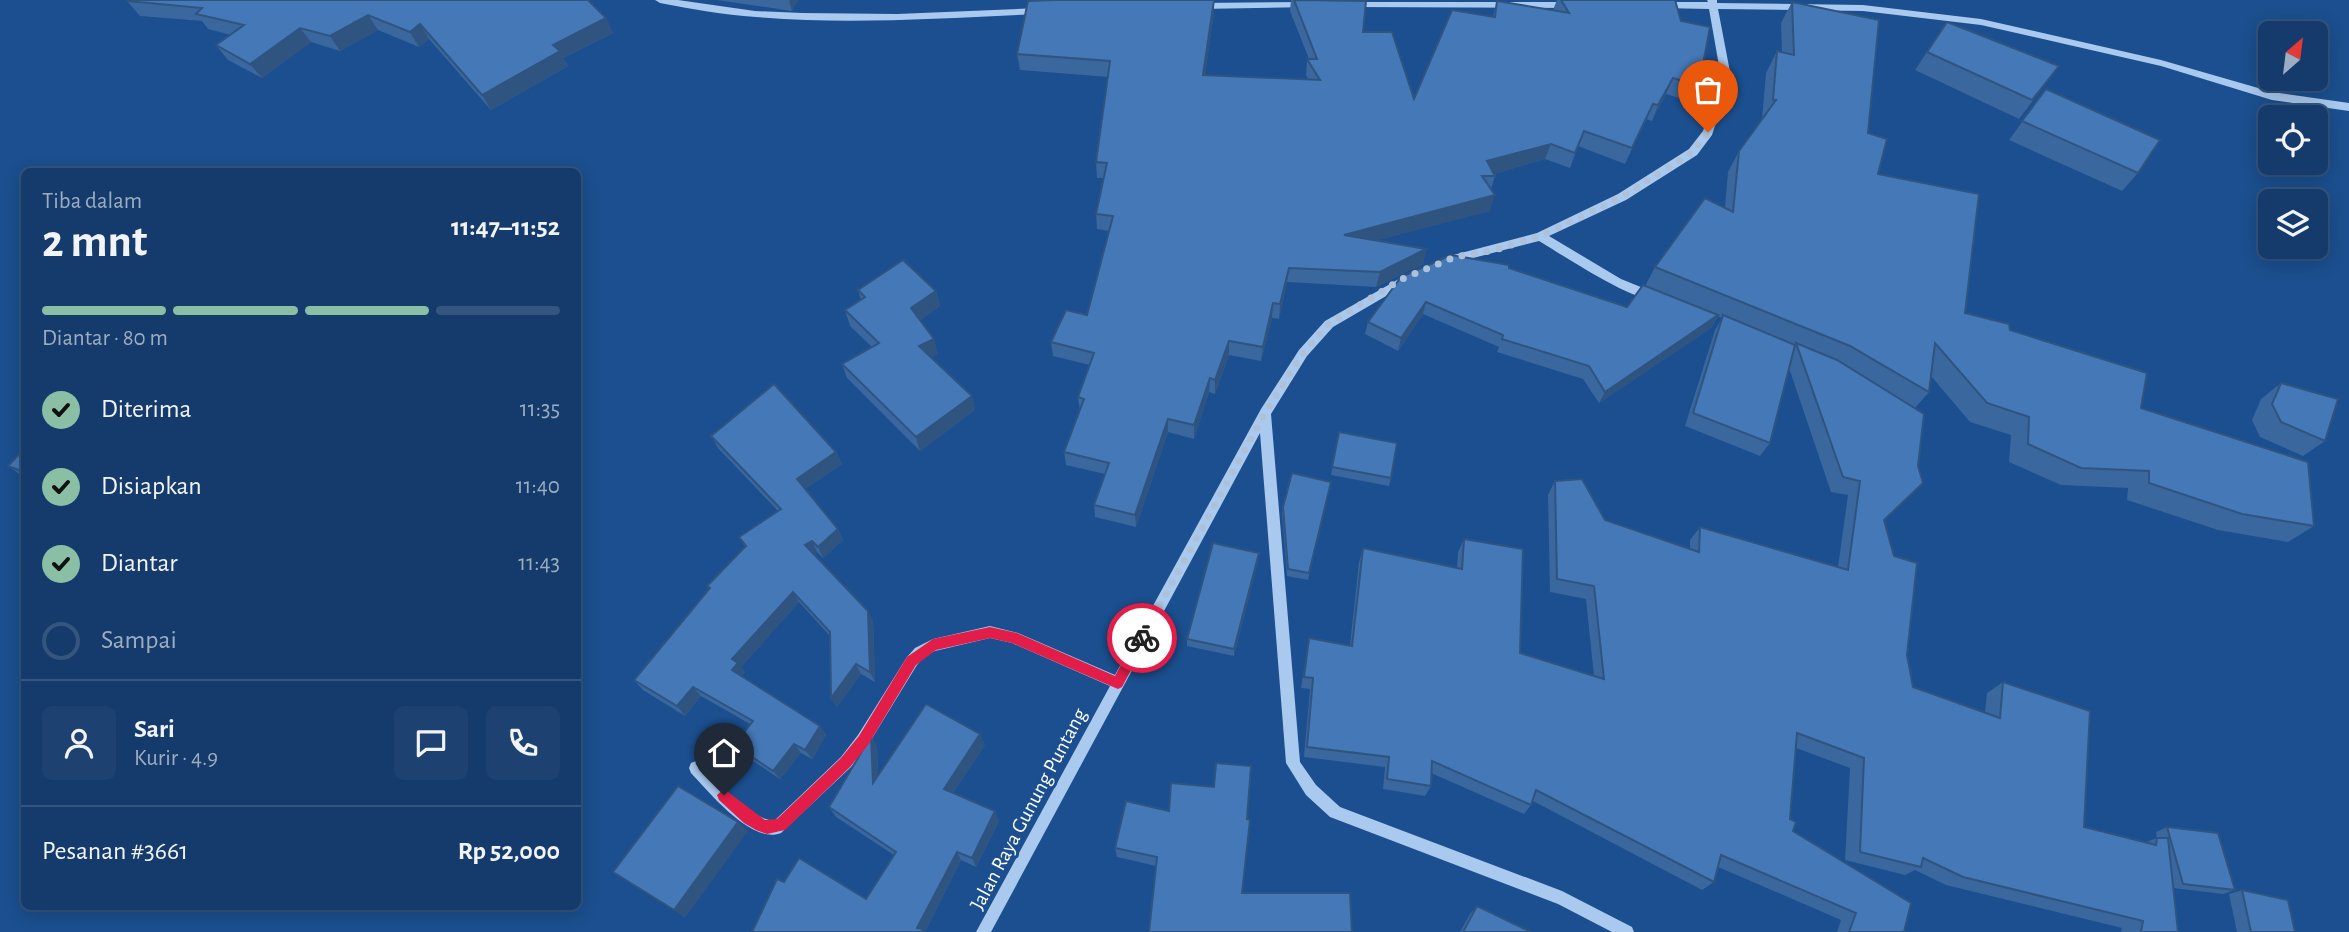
<!DOCTYPE html>
<html lang="id">
<head>
<meta charset="utf-8">
<style>
  body { margin:0; font-family:"Alegreya Sans",sans-serif; background:#1d4271; color:#f1f3f6; height:100vh; display:flex; flex-direction:column; font-size:26px; white-space:nowrap }
  * { box-sizing:border-box; margin:0 }
  p { font-size:23px; color:#9dadc1 }
  .icon { flex:none; width:38px; height:38px; fill:none; stroke:currentColor; stroke-width:2; stroke-linecap:round; stroke-linejoin:round }
  .map { position:relative; flex:1; overflow:hidden }
  .drawer { position:absolute; left:21px; top:168px; width:560px; height:742px; display:flex; flex-direction:column; background:#143b6b; border-radius:10px; box-shadow:0 4px 18px #0003,0 0 0 2px #33557e }
  .drawer>* { flex:none }
  .needle { width:46px; rotate:28deg }
  .buttons { position:absolute; left:2258px; top:21px; display:grid; gap:14px }
  .buttons a { display:grid; place-items:center; width:70px; height:70px; border-radius:10px; background:#143b6b; box-shadow:0 4px 18px #0003,0 0 0 2px #33557e; font-size:35px }
  .pin { position:absolute; display:grid; place-items:center; width:60px; height:60px; color:#fff; margin:-72px -30px; border-radius:50% 50% 50% 0; rotate:-45deg; box-shadow:0 0 7px #0007 }
  .pin .icon { rotate:45deg }
  .courier { position:absolute; display:grid; place-items:center; width:70px; height:70px; margin:-35px; border:5px solid #e11d48; border-radius:50%; background:#fff; color:#222; box-shadow:0 2px 9px #0007 }
  .summary em { font-style:normal; font-weight:700 }
  .summary div { display:flex; flex-direction:column-reverse }
  .summary { display:flex; align-items:center; justify-content:space-between; height:119px; padding:0 21px }
  h1 { font-size:46px; font-weight:700; line-height:52px }
  .bar { display:grid; grid-template-columns:repeat(4,1fr); gap:10px 7px; align-content:center; height:84px; padding:0 21px }
  .bar i { height:9px; border-radius:5px; background:#33557e }
  .bar .on { background:#8abfa5 }
  .bar p { grid-column:span 4 }
  .line { display:flex; align-items:center; gap:18px; padding:0 21px; border-top:2px solid #33557e }
  .line div { flex:1 }
  .round { display:grid; place-items:center; flex:none; width:74px; height:74px; border-radius:10px; background:#1d4271 }
  ol { padding:0 21px; list-style:none }
  li { display:flex; align-items:center; gap:21px; height:77px }
  li p { margin-inline-start:auto }
  li .icon { padding:7px; border-radius:50%; background:#8abfa5; color:#111; stroke-width:4 }
  li:last-child { color:#9dadc1 }
  li i { width:38px; height:38px; border:4px solid #33557e; border-radius:50% }
  .map>svg:first-child { display:block }
  .lines { fill:none; stroke-linecap:round; stroke-linejoin:round }
  .minor { fill:#a9c9ee; fill-rule:evenodd }
  .wall { fill:#3a679d }
  .shaded-wall { fill:#305480 }
  .building { fill:#4478b7; stroke:#305480; stroke-width:2 }
  .route { fill:#e11d48 }
  .done { stroke:#afc1d8; stroke-width:7; stroke-dasharray:0 12.6 }
  .labels { text-anchor:middle; stroke-width:6; stroke-linejoin:round; paint-order:stroke }
  .street-label { font-size:21px; fill:#fff; stroke:#1b4f8f }
</style>
</head>
<body>
<div class="map">
<svg width="2349" height="932" viewBox="0 0 2349 932">
  <rect width="100%" height="100%" fill="#1b4f8f"/>
  <g class="lines">
    <g class="minor">
      <path d="M655,0H678L755,11L802,13L897,14L1040,8L1045,11L1040,14C945,18 850,25 756,17C723,15 692,9 660,3Z"/>
      <path d="M1707,0H1717V3L1863,5L1981,19L2161,60L2272,92L2349,103V111L2272,100L2161,66L1981,25L1863,11L1718,9L1731,77L1712,135L1697,155L1626,200L1549,236L1621,279L1658,294L1660,297L1658,300C1636,304 1561,254 1539,241L1446,265L1442,264L1440,261L1442,258L1537,233L1618,194L1689,149L1703,131L1721,77L1709,9L1660,8L1655,5L1660,2H1708Z"/>
      <polygon points="1306,2 1309,3 1309,7 1198,9 1193,6 1198,3"/>
      <polygon points="1352,2 1572,2 1577,5 1572,8 1349,7 1349,3"/>
      <path d="M1413,271L1419,275L1417,278L1333,327L1307,356L1271,414L1300,762L1316,785L1340,807L1562,891L1632,927L1634,932H1612L1558,904L1330,817L1306,795L1286,763L1260,433L991,932H976L1110,686L1012,643L990,638L935,651L925,656L917,665L868,745L851,767L781,833C752,845 709,792 691,773L689,768L691,763L696,761L701,763C721,784 744,816 774,821L841,757L858,735L907,657L915,648L933,639L990,626L1018,633L1115,675L1261,409L1299,350L1325,321Z"/>
    </g>
  </g>
  <g class="wall">
    <polygon points="717,0 798,0 792,11"/>
    <polygon points="1032,0 1215,0 1214,1 1214,12 1205,75 1308,79 1306,75 1307,59 1309,59 1290,11 1291,0 1339,0 1414,99 1493,16 1497,1 1553,10 1557,0 1561,0 1699,86 1692,102 1666,94 1652,121 1646,119 1625,164 1578,146 1570,168 1545,159 1494,174 1495,176 1491,189 1490,211 1377,240 1426,249 1423,264 1376,287 1287,282 1279,319 1272,318 1261,361 1229,355 1215,394 1209,392 1194,439 1168,432 1136,527 1095,517 1094,505 1105,474 1066,465 1064,452 1080,411 1078,397 1090,365 1053,356 1051,342 1087,315 1109,231 1097,229 1096,214 1103,178 1097,178 1096,162 1108,77 1020,70 1017,54"/>
    <polygon points="127,1 606,18 613,33 563,58 568,66 491,110 429,39 419,47 378,30 340,51 311,42 262,78 228,60 216,45 231,35 208,29 202,21 140,16"/>
    <polygon points="1792,2 1868,133 1878,174 1965,313 2010,330 2141,408 2314,526 2288,542 2218,530 2127,500 2128,488 2061,485 2009,462 2011,435 1970,422 1931,376 1929,392 1915,408 1918,466 1923,483 1884,521 1913,687 1985,712 1987,693 2003,682 2084,827 2146,842 2157,838 2156,832 2167,827 2235,890 2223,894 2173,888 2178,932 2121,932 2122,928 1946,885 1915,870 1905,875 1845,860 1850,768 1796,748 1790,819 1793,831 1904,932 1837,932 1841,920 1718,867 1714,882 1702,890 1533,801 1531,805 1524,814 1431,773 1431,786 1425,796 1383,789 1385,767 1304,757 1310,689 1301,688 1309,638 1350,645 1359,562 1363,548 1457,568 1458,552 1464,539 1520,653 1594,676 1586,599 1550,592 1548,495 1555,481 1605,520 1690,549 1690,540 1700,527 1838,567 1848,495 1831,492 1789,368 1770,443 1760,456 1685,426 1715,330 1722,318 1718,316 1711,328 1599,403 1583,379 1497,352 1499,347 1423,314 1398,351 1365,334 1368,322 1509,268 1627,307 1645,286 1655,267 1725,207 1728,172 1739,151 1762,119 1766,73 1777,51 1782,52 1781,23"/>
    <polygon points="1927,52 2059,66 2019,119 1915,70"/>
    <polygon points="2046,89 2138,173 2122,191 2009,140"/>
    <polygon points="858,290 936,291 940,306 920,320 938,354 931,357 972,396 975,410 920,451 847,378 842,364 872,347 850,326 845,310 861,300"/>
    <polygon points="2281,383 2325,441 2303,456 2260,437 2252,420 2261,399"/>
    <polygon points="1339,432 1391,478 1389,486 1331,475"/>
    <polygon points="711,436 836,452 842,464 805,489 838,529 843,540 823,558 817,552 814,554 873,621 875,682 861,674 837,707 831,698 830,636 799,602 741,667 745,672 742,676 820,726 826,735 812,759 801,753 780,779 741,753 734,745 750,724 701,696 685,716 643,690 634,680 709,589 707,586 745,547 739,537 778,511 718,448"/>
    <polygon points="24,449 24,477 8,466"/>
    <polygon points="1331,482 1308,580 1287,576 1282,514 1283,507"/>
    <polygon points="1258,561 1234,656 1187,646 1187,639"/>
    <polygon points="871,736 877,747 878,774 985,745 953,793 999,821 976,867 961,860 925,932 752,932 784,882 866,899 894,855 836,817 829,807"/>
    <polygon points="1126,801 1242,893 1352,932 1156,866 1117,857 1115,848"/>
    <polygon points="2242,890 2295,932 2237,932 2229,894"/>
    <polygon points="1477,906 1531,932 1460,932 1470,914"/>
  </g>
  <g class="shaded-wall">
    <polygon points="790,0 798,0 792,11 789,1"/>
    <polygon points="1214,0 1214,12 1203,91 1203,75"/>
    <polygon points="368,15 378,30 340,51 330,36"/>
    <polygon points="606,18 613,33 563,58 568,66 491,110 482,95 553,45"/>
    <polygon points="420,24 429,39 419,47 410,32"/>
    <polygon points="300,28 311,42 262,78 250,64"/>
    <polygon points="1673,78 1666,94 1652,121 1658,105"/>
    <polygon points="1551,144 1545,159 1487,176 1487,161"/>
    <polygon points="1495,195 1490,211 1341,250 1344,235"/>
    <polygon points="1426,249 1423,264 1376,287 1380,272"/>
    <polygon points="1289,268 1287,282 1279,319 1280,304"/>
    <polygon points="936,291 940,306 915,323 911,308"/>
    <polygon points="1426,302 1423,314 1398,351 1401,338"/>
    <polygon points="1273,303 1272,318 1261,361 1263,347"/>
    <polygon points="1718,315 1711,328 1599,403 1605,392"/>
    <polygon points="934,339 938,354 923,361 919,346"/>
    <polygon points="1229,341 1229,355 1215,394 1215,380"/>
    <polygon points="1210,378 1209,392 1194,439 1194,425"/>
    <polygon points="972,396 975,410 920,451 916,437"/>
    <polygon points="1168,419 1168,432 1136,527 1135,515"/>
    <polygon points="836,452 842,464 802,491 797,479"/>
    <polygon points="838,529 843,540 823,558 818,547"/>
    <polygon points="812,541 817,552 811,556 805,545"/>
    <polygon points="1259,553 1258,561 1234,656 1234,649"/>
    <polygon points="793,592 799,602 741,667 745,672 739,679 732,670 732,659"/>
    <polygon points="868,611 873,621 875,682 870,672"/>
    <polygon points="856,664 861,674 837,707 831,698"/>
    <polygon points="693,687 701,696 685,716 677,706"/>
    <polygon points="820,726 826,735 812,759 805,750"/>
    <polygon points="980,734 985,745 949,799 944,789"/>
    <polygon points="871,736 877,747 879,792 873,783"/>
    <polygon points="794,744 801,753 780,779 773,771"/>
    <polygon points="995,811 999,821 976,867 972,858"/>
    <polygon points="738,822 748,831 685,918 674,910"/>
    <polygon points="957,852 961,860 925,932 920,932 917,928"/>
  </g>
  <g class="building">
    <polygon points="128,0 588,0 606,18 553,45 560,51 482,95 420,24 410,32 368,15 330,36 300,28 250,64 216,45 244,25 196,14 202,8 127,1"/>
    <polygon points="1052,0 1214,0 1203,75 1320,80 1307,59 1317,59 1294,0 1366,1 1363,32 1392,32 1414,99 1452,10 1495,17 1497,1 1569,13 1561,0 1675,0 1681,21 1710,27 1699,86 1673,78 1658,105 1653,104 1632,148 1584,131 1575,153 1551,144 1487,161 1495,176 1482,176 1495,195 1344,235 1426,249 1380,272 1289,268 1280,304 1273,303 1263,347 1229,341 1215,380 1210,378 1194,425 1168,419 1135,515 1094,505 1109,463 1064,452 1084,399 1078,397 1094,353 1051,342 1066,310 1087,315 1113,216 1096,214 1107,163 1096,162 1110,61 1017,54 1028,1"/>
    <polygon points="1792,2 1879,20 1868,133 1887,139 1878,174 1979,194 1965,313 2009,324 2010,330 2147,373 2141,408 2308,462 2314,526 2242,514 2149,483 2149,471 2081,468 2028,444 2029,417 1987,403 1935,343 1929,392 1850,346 1655,267 1705,198 1733,212 1739,151 1776,100 1773,100 1777,51 1794,55"/>
    <polygon points="1947,22 2059,66 2032,100 1927,52"/>
    <polygon points="2046,89 2160,140 2138,173 2022,121"/>
    <polygon points="1451,255 1509,265 1509,268 1627,307 1643,285 1718,315 1605,392 1589,366 1502,339 1503,335 1426,302 1401,338 1368,322 1401,277"/>
    <polygon points="903,260 936,291 911,308 934,339 919,346 972,396 916,437 842,364 879,343 845,310 865,297 858,290"/>
    <polygon points="1723,315 1795,345 1770,443 1693,413"/>
    <polygon points="1796,343 1837,360 1924,414 1918,466 1923,483 1884,520 1894,556 1917,563 1907,655 1913,687 2000,718 2003,682 2090,711 2084,827 2156,845 2157,838 2168,838 2178,932 2141,932 2143,921 1963,877 1923,858 1921,867 1860,852 1864,758 1797,733 1790,819 1796,822 1793,831 1911,903 1904,932 1849,932 1856,913 1721,855 1714,882 1536,790 1531,805 1432,761 1431,786 1387,779 1389,757 1307,747 1313,678 1304,677 1309,638 1352,646 1363,548 1462,569 1464,539 1523,549 1520,653 1604,679 1594,586 1557,579 1555,481 1582,479 1605,520 1699,552 1700,527 1848,570 1860,481 1843,477"/>
    <polygon points="2281,383 2338,399 2325,441 2281,422 2272,404"/>
    <polygon points="774,384 836,452 797,479 838,529 818,547 812,541 805,545 868,611 870,672 856,664 831,698 830,632 793,592 732,659 738,663 732,670 820,726 805,750 794,744 773,771 734,745 753,721 693,687 677,706 634,680 710,588 707,586 746,546 739,537 781,509 711,436"/>
    <polygon points="1339,432 1397,443 1391,478 1332,467"/>
    <polygon points="24,449 24,472 8,466"/>
    <polygon points="1292,473 1331,482 1309,573 1288,569 1283,507"/>
    <polygon points="1213,543 1259,553 1234,649 1187,639"/>
    <polygon points="926,704 980,734 944,789 995,811 972,858 957,852 917,928 923,929 922,932 752,932 777,879 784,882 799,858 866,899 896,852 829,807 871,736 873,783"/>
    <polygon points="1216,763 1251,766 1247,819 1250,820 1242,893 1350,893 1352,932 1149,932 1157,857 1115,848 1126,801 1169,811 1171,783 1214,787"/>
    <polygon points="678,786 738,822 674,910 613,872"/>
    <polygon points="2167,827 2218,833 2235,890 2183,884"/>
    <polygon points="2242,890 2288,900 2295,932 2251,932"/>
    <polygon points="1477,906 1531,932 1463,932"/>
  </g>
  <polygon class="route" points="990,627 1017,633 1115,676 1138,634 1142,632 1148,638 1122,687 1118,689 1012,643 990,638 936,650 916,665 868,745 850,767 785,830 767,834 756,830 744,823 719,800 717,795 724,789 765,820 777,819 841,758 859,736 907,657 933,639"/>
  <g class="lines">
    <polyline class="done" points="1142,638 1265,413 1303,353 1329,324 1402,279 1455,257 1495,250 1540,236 1622,197 1693,152 1708,132"/>
  </g>
  <g class="labels">
    <g class="street-label">
      <text transform="translate(1028 809) rotate(-62)" y="7">Jalan Raya Gunung Puntang</text>
    </g>
  </g>
</svg>
<div class="buttons">
<a><svg class="needle" viewBox="-14 -14 28 28"><path d="M0-13l5 13h-10z" fill="#e53935"/><path d="M0 13l5-13h-10z" fill="#9dadc1"/></svg></a>
<a><svg class="icon" aria-label="locate" viewBox="0 0 24 24"><circle cx="12" cy="12" r="6"/><path d="M12 2v4M12 18v4M2 12h4M18 12h4"/></svg></a>
<a><svg class="icon" aria-label="layers" viewBox="0 0 24 24"><path d="M12 4l9 5-9 5-9-5zM3 14l9 5 9-5"/></svg></a>
</div>
<div class="pin" style="left:1708px;top:132px;background:#ea580c"><svg class="icon" aria-label="bag" viewBox="0 0 24 24"><path d="M5 8h14l-1 12H6zM9 8a3 3 0 0 1 6 0"/></svg></div>
<div class="pin" style="left:724px;top:795px;background:#1f2937"><svg class="icon" aria-label="home" viewBox="0 0 24 24"><path d="M3 11l9-7 9 7M6 9v11h12V9"/></svg></div>
<div class="courier" style="left:1142px;top:638px"><svg class="icon" aria-label="bike" viewBox="0 0 24 24"><circle cx="6" cy="16" r="4"/><circle cx="18" cy="16" r="4"/><path d="M6 16l4-8h5l3 8M10 8l3 8H6M13 5h3"/></svg></div>
<section class="drawer">
<div class="summary"><div><h1>2 mnt</h1><p>Tiba dalam</p></div><em>11:47–11:52</em></div>
<div class="bar"><i class="on"></i><i class="on"></i><i class="on"></i><i></i><p>Diantar · 80 m</p></div>
<ol>
<li><svg class="icon" aria-label="check" viewBox="0 0 24 24"><path d="M5 12l5 5 9-10"/></svg>Diterima<p>11:35</p></li>
<li><svg class="icon" aria-label="check" viewBox="0 0 24 24"><path d="M5 12l5 5 9-10"/></svg>Disiapkan<p>11:40</p></li>
<li><svg class="icon" aria-label="check" viewBox="0 0 24 24"><path d="M5 12l5 5 9-10"/></svg>Diantar<p>11:43</p></li>
<li><i></i>Sampai</li>
</ol>
<div class="line" style="height:126px"><a class="round"><svg class="icon" aria-label="person" viewBox="0 0 24 24"><circle cx="12" cy="8" r="4"/><path d="M4 21q1-7 8-7t8 7"/></svg></a><div><b>Sari</b><p>Kurir · 4.9</p></div><a class="round"><svg class="icon" aria-label="chat" viewBox="0 0 24 24"><path d="M4 5h16v11H9l-5 4z"/></svg></a><a class="round"><svg class="icon" aria-label="phone" viewBox="0 0 24 24"><path d="M5 4h4l2 5-3 2q2 4 5 5l2-3 5 2v4C11 20 4 13 5 4z"/></svg></a></div>
<div class="line" style="height:91px"><div>Pesanan #3661</div><b>Rp 52,000</b></div>
</section>
</div>
</body>
</html>
